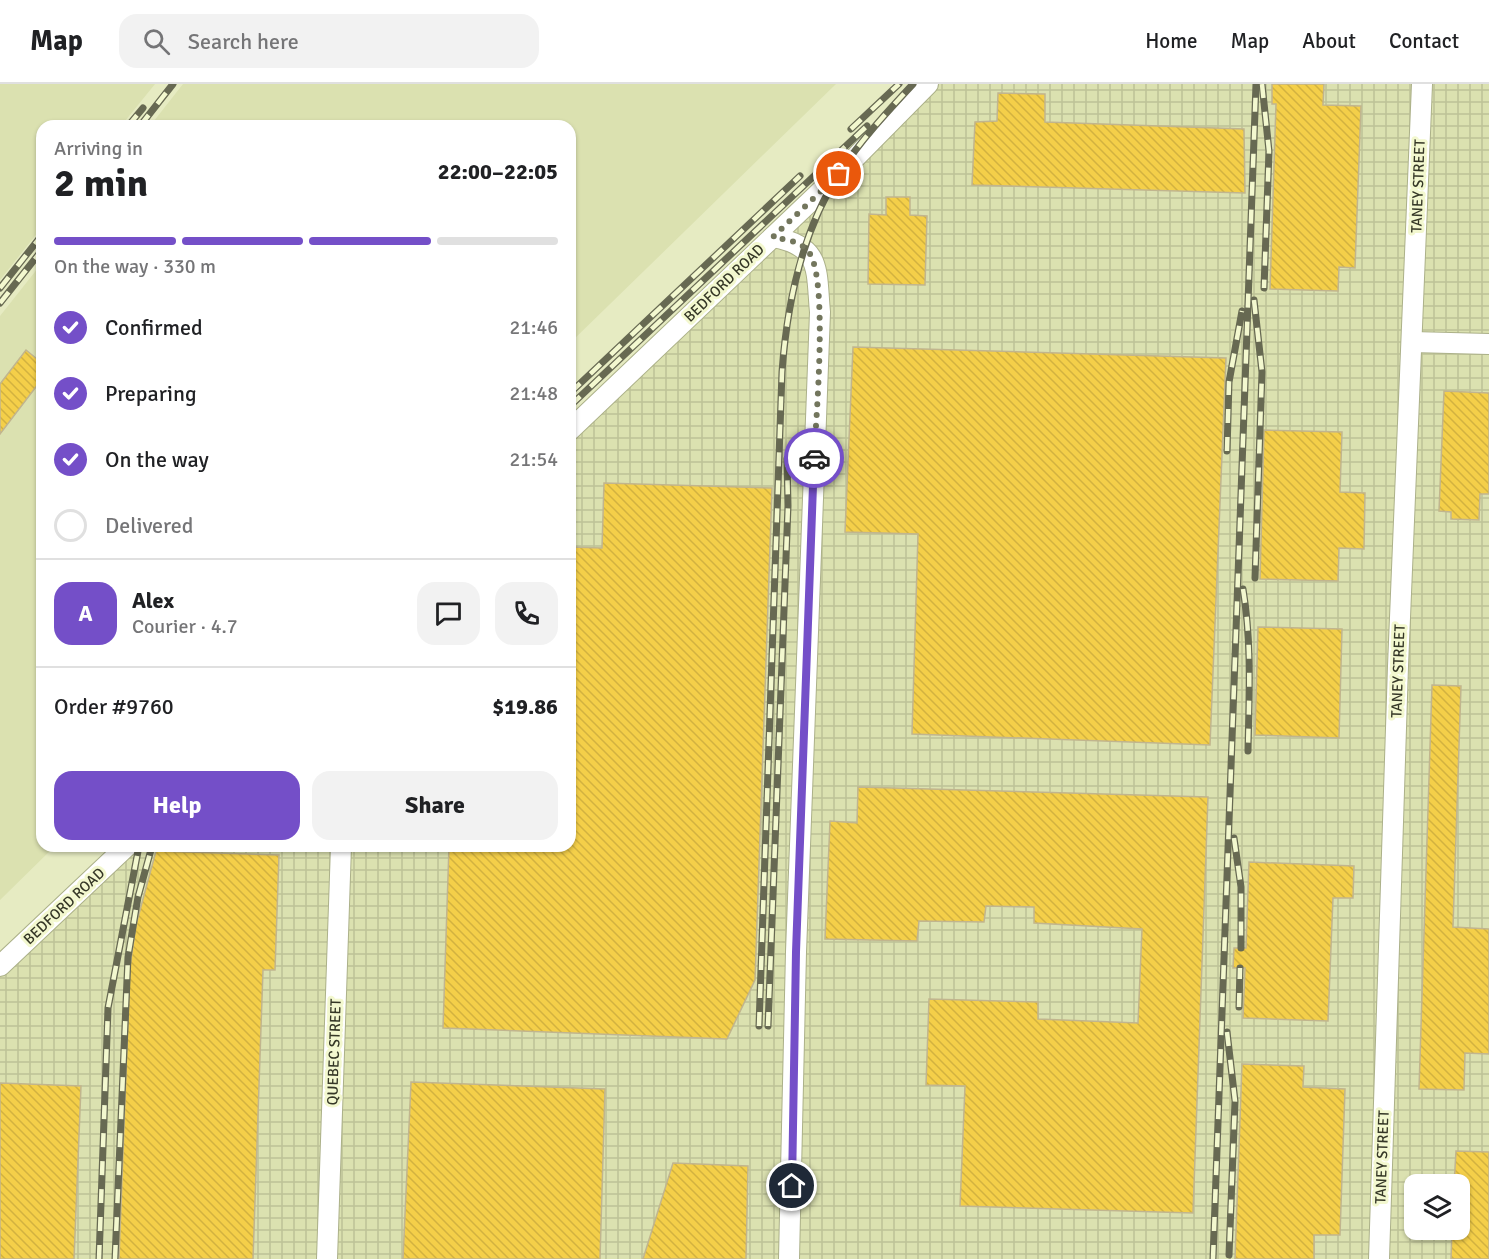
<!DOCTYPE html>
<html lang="en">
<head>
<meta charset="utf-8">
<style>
  body { margin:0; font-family:Signika,sans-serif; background:#f2f2f2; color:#202124; height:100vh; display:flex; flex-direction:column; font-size:22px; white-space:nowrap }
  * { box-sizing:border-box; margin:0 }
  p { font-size:20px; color:#757577 }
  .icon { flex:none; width:33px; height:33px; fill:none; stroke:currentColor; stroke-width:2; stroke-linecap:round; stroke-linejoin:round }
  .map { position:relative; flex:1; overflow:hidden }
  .details { position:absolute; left:36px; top:36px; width:540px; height:732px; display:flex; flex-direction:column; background:#fff; border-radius:18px; box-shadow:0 2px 4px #0004 }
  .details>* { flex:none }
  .controls { position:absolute; left:1404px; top:1090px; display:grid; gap:12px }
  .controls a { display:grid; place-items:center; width:66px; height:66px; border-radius:12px; background:#fff; box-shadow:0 2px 4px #0004; font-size:30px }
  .pin { position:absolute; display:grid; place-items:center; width:51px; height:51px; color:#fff; margin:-26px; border:3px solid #fff; border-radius:50%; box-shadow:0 2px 6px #0007 }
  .courier { position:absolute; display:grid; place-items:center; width:60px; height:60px; margin:-30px; border:4px solid #744fc8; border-radius:50%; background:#fff; color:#222; box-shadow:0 2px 8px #0007 }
  .headline em { font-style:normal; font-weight:700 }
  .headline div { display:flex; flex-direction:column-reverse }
  .headline { display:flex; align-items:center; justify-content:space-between; height:102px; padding:0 18px }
  h1 { font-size:39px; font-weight:700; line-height:45px }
  .bar { display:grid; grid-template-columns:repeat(4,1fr); gap:9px 6px; align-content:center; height:72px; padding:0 18px }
  .bar i { height:8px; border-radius:4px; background:#e0e0e0 }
  .bar .active { background:#744fc8 }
  .bar p { grid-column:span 4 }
  .line { display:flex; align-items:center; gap:15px; padding:0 18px; border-top:2px solid #e0e0e0 }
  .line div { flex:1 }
  .round { display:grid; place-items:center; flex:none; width:63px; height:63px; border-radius:18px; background:#f2f2f2 }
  ol { padding:0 18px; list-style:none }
  li { display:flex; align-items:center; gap:18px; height:66px }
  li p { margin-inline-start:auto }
  li .icon { padding:6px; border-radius:50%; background:#744fc8; color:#fff; stroke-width:4 }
  li:last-child { color:#757577 }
  li i { width:33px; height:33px; border:3px solid #e0e0e0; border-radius:50% }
  .action { display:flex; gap:12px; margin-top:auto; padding:12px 18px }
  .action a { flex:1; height:69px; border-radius:18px; background:#744fc8; color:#fff; font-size:24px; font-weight:700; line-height:69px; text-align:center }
  .action a+a { background:#f2f2f2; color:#202124 }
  header { display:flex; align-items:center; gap:36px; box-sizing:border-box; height:84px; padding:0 30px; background:#fff; border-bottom:2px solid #e0e0e0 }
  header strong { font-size:28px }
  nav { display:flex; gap:33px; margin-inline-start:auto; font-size:21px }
  .search { width:420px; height:54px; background:#f2f2f2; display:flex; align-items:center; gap:15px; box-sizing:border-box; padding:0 21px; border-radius:18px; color:#757577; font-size:22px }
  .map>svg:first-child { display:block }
  .built { fill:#dbe1b0 }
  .industrial { fill:url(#industrial-grid); fill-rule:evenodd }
  .building { fill:url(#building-back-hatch); stroke:#c1b58e; stroke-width:1.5 }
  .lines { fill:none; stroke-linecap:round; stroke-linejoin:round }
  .minor-casing { stroke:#acb189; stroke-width:22 }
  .minor { stroke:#fff; stroke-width:20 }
  .rail-casing { stroke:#676952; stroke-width:7 }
  .rail { stroke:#f3f8cf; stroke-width:4.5; stroke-dasharray:14; stroke-linecap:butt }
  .done { stroke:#73765d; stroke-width:6; stroke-dasharray:0 10.8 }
  .route { stroke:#744fc8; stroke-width:8 }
  .labels { text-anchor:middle; stroke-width:6; stroke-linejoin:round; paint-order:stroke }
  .street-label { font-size:15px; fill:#353726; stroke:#f3f8cf }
</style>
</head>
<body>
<header>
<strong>Map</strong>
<div class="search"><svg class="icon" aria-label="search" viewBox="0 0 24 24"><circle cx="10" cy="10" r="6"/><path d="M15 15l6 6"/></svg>Search here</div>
<nav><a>Home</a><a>Map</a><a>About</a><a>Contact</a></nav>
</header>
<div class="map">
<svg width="1489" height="1175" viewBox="0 0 1489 1175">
  <defs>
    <pattern id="industrial-grid" width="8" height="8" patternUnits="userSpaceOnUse" patternTransform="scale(1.5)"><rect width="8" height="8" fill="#dbe1b0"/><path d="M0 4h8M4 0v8" fill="none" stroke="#bdc297"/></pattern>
    <pattern id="building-back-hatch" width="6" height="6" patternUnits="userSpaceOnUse" patternTransform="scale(1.5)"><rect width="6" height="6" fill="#f4cf49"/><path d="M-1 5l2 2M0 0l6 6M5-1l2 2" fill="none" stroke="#d2b240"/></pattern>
  </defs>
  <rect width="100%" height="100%" fill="#e6ebc2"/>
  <g class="built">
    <polygon points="0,0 155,0 121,42 42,42 42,143 0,196"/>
    <polygon points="183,0 836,0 570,259 570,42 150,42"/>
    <polygon points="42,179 42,762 55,762 0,816 0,232"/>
  </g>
  <path class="industrial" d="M925,0H1489V1175H0V878L120,762H570V341ZM1414,1101H1460V1146H1414Z"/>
  <g class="building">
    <polygon points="1272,0 1324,0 1323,21 1361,22 1355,184 1339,183 1338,207 1270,205 1276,20 1272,20"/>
    <polygon points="998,9 1045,10 1045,38 1244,45 1245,109 972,101 975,38 997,37"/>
    <polygon points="886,113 910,113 910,131 927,132 925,201 868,200 869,130 886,131"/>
    <polygon points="853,263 1226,274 1210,661 912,650 918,450 845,448"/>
    <polygon points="26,266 42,279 42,295 0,350 0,300"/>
    <polygon points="1444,307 1489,309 1489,410 1480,410 1479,436 1451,435 1451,428 1439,427"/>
    <polygon points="1264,346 1342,348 1340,408 1365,409 1364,465 1339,464 1338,497 1260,495"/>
    <polygon points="604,399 772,404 755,896 727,955 443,944 449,762 570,762 570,463 602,464"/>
    <polygon points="1258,543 1342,545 1339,654 1255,651"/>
    <polygon points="1432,601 1461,602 1453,843 1489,845 1489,970 1465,969 1464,1006 1419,1005"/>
    <polygon points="858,703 1208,713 1193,1129 960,1122 965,1002 926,1001 929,915 1038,918 1038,935 1138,939 1142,845 1034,839 1034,823 986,822 984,838 919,837 917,857 825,855 830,737 857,739"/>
    <polygon points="156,767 279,771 275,886 263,886 253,1175 119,1175 130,882 136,841"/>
    <polygon points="1249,778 1354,782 1353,814 1333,814 1328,937 1243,934 1245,884 1233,884 1234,864 1246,864"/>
    <polygon points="1242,980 1304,982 1303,1003 1345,1005 1340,1151 1314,1151 1314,1175 1235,1175"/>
    <polygon points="411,998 605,1005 600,1175 403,1175"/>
    <polygon points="0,999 81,1002 74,1175 0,1175"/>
    <polygon points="1456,1067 1489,1068 1489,1175 1451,1175 1452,1146 1460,1146 1460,1101 1454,1101"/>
    <polygon points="673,1079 748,1082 746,1175 643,1175"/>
  </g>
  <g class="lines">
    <g class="minor-casing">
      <g id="minor">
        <path d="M773,153C822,162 816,186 820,228L796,868L789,1175"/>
        <polyline points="1412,258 1489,260"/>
        <polyline points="570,346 839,90 928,0"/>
        <polyline points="0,882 127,762"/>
        <polyline points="327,1175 341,762"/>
        <polyline points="1379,1175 1398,582 1422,0"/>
      </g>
    </g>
    <use href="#minor" class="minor"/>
    <g class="rail-casing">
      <g id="rail">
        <polyline points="1262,0 1269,67 1264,204"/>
        <polyline points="128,42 143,24"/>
        <polyline points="140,42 173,0"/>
        <polyline points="851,45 899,0"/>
        <polyline points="0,204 42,151"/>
        <polyline points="1254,216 1262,288 1255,494"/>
        <polyline points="0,219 42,166"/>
        <polyline points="570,309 800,92"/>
        <polyline points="570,322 867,42"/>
        <polyline points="1227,367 1229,298 1242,227"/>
        <path d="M1243,505C1252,560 1249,612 1248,667"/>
        <polyline points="1234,754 1241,803 1241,864"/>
        <polyline points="1239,923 1240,884"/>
        <path d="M759,942L782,288C787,219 802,147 840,88C861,56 887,28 913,0"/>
        <polyline points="768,942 788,422 787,375"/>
        <polyline points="1227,948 1235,1017 1229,1171"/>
        <polyline points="99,1175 108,924 139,762"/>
        <polyline points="115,1175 128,873 138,813 152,762"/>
        <polyline points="1213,1175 1256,0"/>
      </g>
    </g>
    <use href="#rail" class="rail"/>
  </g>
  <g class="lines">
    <path class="done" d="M814,374C816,334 828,200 810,170C802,157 786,156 773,153L839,90"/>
    <polyline class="route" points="792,1102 796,868 814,374"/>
  </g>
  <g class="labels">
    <g class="street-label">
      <text transform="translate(1418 102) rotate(-88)" y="5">TANEY STREET</text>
      <text transform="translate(724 199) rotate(-44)" y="5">BEDFORD ROAD</text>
      <text transform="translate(1398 587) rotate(-88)" y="5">TANEY STREET</text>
      <text transform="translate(64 822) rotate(-43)" y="5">BEDFORD ROAD</text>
      <text transform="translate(334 968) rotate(-88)" y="5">QUEBEC STREET</text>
      <text transform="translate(1382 1073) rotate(-88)" y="5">TANEY STREET</text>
    </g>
  </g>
</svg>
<div class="controls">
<a><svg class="icon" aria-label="layers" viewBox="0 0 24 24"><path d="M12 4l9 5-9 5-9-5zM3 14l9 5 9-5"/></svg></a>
</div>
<div class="pin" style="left:839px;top:90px;background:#ea580c"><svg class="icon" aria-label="bag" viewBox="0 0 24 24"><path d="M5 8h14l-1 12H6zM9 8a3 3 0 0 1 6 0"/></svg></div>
<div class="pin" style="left:792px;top:1102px;background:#1f2937"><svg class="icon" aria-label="home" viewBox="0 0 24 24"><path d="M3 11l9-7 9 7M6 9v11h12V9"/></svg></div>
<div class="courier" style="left:814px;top:374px"><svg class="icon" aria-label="car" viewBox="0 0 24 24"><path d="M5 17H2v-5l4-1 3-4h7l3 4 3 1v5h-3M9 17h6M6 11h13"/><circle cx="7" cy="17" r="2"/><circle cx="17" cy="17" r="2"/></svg></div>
<section class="details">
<div class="headline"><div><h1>2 min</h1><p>Arriving in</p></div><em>22:00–22:05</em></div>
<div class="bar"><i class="active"></i><i class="active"></i><i class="active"></i><i></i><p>On the way · 330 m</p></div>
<ol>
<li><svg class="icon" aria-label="check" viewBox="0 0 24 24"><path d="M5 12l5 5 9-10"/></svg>Confirmed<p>21:46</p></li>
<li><svg class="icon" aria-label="check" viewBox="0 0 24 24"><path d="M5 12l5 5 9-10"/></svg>Preparing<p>21:48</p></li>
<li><svg class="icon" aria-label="check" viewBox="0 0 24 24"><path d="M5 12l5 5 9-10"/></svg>On the way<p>21:54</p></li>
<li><i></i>Delivered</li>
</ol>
<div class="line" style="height:108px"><b class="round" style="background:#744fc8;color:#fff">A</b><div><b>Alex</b><p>Courier · 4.7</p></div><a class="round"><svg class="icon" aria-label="chat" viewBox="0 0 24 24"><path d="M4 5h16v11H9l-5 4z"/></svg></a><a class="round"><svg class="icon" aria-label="phone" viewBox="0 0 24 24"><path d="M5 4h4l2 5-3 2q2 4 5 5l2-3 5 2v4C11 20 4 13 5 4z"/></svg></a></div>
<div class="line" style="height:78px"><div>Order #9760</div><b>$19.86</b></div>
<div class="action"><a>Help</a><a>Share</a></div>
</section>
</div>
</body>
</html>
